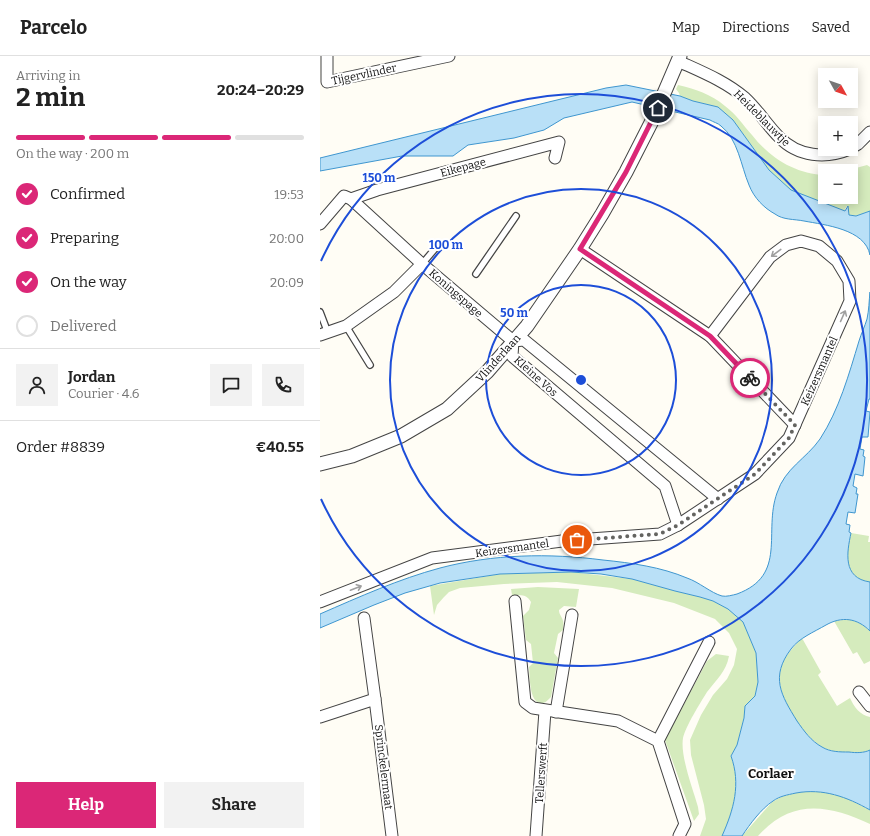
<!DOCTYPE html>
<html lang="en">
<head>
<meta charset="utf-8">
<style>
  body { margin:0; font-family:Bitter,serif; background:#f2f2f2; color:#222; height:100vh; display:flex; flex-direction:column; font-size:15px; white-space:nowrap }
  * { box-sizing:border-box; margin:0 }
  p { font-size:13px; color:#767676 }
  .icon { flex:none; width:22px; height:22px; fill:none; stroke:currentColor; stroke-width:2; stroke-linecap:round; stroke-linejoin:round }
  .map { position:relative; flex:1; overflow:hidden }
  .sheet { display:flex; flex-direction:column; background:#fff; width:320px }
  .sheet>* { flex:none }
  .needle { width:26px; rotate:130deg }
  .buttons { position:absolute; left:498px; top:12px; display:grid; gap:8px }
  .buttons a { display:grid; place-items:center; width:40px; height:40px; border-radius:0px; background:#fff; box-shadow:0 2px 10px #0003; font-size:20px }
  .pin { position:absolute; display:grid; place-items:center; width:34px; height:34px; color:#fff; margin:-17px; border:2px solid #fff; border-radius:50%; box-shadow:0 1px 4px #0007 }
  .courier { position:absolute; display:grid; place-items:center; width:40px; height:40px; margin:-20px; border:3px solid #db2777; border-radius:50%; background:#fff; color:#222; box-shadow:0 1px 5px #0007 }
  .overview em { font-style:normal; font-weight:700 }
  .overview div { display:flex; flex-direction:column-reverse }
  .overview { display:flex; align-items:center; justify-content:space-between; height:68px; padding:0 16px }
  h1 { font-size:26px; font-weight:700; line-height:30px }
  .bar { display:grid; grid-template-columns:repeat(4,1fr); gap:6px 4px; align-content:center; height:48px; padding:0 16px }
  .bar i { height:5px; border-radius:3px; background:#e0e0e0 }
  .bar .on { background:#db2777 }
  .bar p { grid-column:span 4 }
  .line { display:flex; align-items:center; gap:10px; padding:0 16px; border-top:1px solid #e0e0e0 }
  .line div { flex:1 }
  .round { display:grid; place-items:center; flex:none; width:42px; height:42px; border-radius:0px; background:#f2f2f2 }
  ol { padding:0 16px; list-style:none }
  li { display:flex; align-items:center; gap:12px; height:44px }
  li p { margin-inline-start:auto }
  li .icon { padding:4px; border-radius:50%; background:#db2777; color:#fff; stroke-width:4 }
  li:last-child { color:#767676 }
  li i { width:22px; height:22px; border:2px solid #e0e0e0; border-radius:50% }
  .action { display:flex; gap:8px; margin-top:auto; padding:8px 16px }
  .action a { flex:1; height:46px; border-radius:0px; background:#db2777; color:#fff; font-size:16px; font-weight:700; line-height:46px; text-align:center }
  .action a+a { background:#f2f2f2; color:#222 }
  header { display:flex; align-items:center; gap:24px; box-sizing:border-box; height:56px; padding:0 20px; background:#fff; border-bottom:1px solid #e0e0e0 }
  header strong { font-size:19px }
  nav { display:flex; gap:22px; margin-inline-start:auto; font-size:14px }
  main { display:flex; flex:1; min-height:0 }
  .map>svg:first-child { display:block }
  .green { fill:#d5ebbd }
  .water { fill:#b9e0f7; stroke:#3f96cf }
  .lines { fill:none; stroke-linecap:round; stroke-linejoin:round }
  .service-casing { stroke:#444; stroke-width:8 }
  .minor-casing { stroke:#444; stroke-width:13 }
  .tertiary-casing { stroke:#444; stroke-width:15 }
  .service { stroke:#fff; stroke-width:5.5 }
  .minor { stroke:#fff; stroke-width:11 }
  .tertiary { stroke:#fff; stroke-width:13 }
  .oneway { stroke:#a0a0a0 }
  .done { stroke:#646461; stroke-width:4; stroke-dasharray:0 7.2 }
  .route { stroke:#db2777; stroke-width:5 }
  .ring { fill:none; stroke:#1d4ed8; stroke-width:2 }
  .labels { text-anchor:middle; stroke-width:4; stroke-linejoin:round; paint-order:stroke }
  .street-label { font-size:11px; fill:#111; stroke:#fff }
  .quarter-label { font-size:13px; font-weight:bold; fill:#111; stroke:#fff }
  .centre { fill:#1d4ed8; stroke:#fff; stroke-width:2 }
  .ring-label { font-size:12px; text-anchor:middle; font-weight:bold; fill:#1d4ed8; stroke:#fff; stroke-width:4; stroke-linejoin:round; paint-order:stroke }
</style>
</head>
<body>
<header>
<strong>Parcelo</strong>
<nav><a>Map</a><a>Directions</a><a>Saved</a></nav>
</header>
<main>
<section class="sheet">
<div class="overview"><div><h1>2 min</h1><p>Arriving in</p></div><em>20:24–20:29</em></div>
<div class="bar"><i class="on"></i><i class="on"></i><i class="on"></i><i></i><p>On the way · 200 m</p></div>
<ol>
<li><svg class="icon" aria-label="check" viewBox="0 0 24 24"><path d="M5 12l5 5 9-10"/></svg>Confirmed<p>19:53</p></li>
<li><svg class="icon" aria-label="check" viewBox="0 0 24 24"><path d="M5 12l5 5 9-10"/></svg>Preparing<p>20:00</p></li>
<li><svg class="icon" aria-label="check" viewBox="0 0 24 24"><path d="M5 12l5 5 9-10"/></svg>On the way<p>20:09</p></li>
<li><i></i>Delivered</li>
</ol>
<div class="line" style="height:72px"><a class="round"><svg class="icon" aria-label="person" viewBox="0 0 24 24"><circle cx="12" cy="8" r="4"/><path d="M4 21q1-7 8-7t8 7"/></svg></a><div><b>Jordan</b><p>Courier · 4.6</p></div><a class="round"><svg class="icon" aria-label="chat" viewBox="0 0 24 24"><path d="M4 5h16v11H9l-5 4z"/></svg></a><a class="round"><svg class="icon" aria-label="phone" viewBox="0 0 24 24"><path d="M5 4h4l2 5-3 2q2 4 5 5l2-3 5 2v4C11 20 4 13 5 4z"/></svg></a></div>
<div class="line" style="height:52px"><div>Order #8839</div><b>€40.55</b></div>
<div class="action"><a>Help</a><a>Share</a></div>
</section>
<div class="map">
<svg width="550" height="780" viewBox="0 0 550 780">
  <rect width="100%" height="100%" fill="#fffdf5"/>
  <g class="green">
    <path d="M358,29C375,33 391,38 405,50C416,58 423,69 432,79C450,102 475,118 505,119V141H531V115H525L547,109L550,111V155L536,160L529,159L527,150L524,155L471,134L449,114L413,64L398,51L373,45L360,40L359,37L356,33Z"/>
    <path d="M531,477L549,480L548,486H550V526C522,522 527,496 531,477Z"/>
    <path d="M251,516L312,523L355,535L380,541L393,545L408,553L423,566L436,597L438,626L435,640L425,650L424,661L417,689L411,700C421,728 414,753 402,780H380L386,763L384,749L371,699L370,684L381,659L393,639L407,623L414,609L417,593L409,577L395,563L354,547L292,532L237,526L184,528L140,532L129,536L124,541L117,549L114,559L110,530L180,518Z"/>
    <path d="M218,531L259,533L256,551L244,550L239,554C239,559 242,560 243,565C244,568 243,571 243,574L238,578L234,597L238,602L231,641C228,644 225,648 220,647C209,645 210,620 209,611L213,607L211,588L206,584L203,560L209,554L211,546C207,538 200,539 192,539L191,533Z"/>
    <polygon points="530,563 540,567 550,575 550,605 544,608 537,596 533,598 514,565"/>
    <path d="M482,582L501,616L498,619L517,650L530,642C534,651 540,659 550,661V694C540,699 512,697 502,691C483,680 456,640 460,617C462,603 472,592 482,582Z"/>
    <path d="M396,598L409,600C406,616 396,624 387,636C380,647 366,670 363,682C360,700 373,733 378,751L379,758L374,765L345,684L387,605Z"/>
    <path d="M481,736H503L524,741L550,754V768C509,749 472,742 438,780H422L452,746L463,740Z"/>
  </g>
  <g class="water">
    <path d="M306,29L360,40L373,45L398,51L413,64L449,114L471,134L525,155L528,150L529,159L536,160L550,155V199C545,173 505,169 484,165C474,163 463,164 455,158C444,152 434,142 429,129C421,110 418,83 401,70C398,67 393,66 390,64L312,46L244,62L224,74L194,82L148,89L133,100H82L0,115V102L286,32Z"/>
    <path d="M550,236V343H549L546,355L550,356L548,381H542L540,393L544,394L543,400L545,401L543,420L535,418L533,430L537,432L536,438H538L535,457L528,456L526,468L530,469L529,476L531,477C527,496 522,522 550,526V575C537,562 522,560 506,569C494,576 479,582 471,593C450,621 461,639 477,665C484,675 491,685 502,691C510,696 520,696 529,696C536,697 544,697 550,694V754C527,741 503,732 476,737C467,739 460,740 453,745C441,753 430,768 422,780H402C414,753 421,728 411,700L417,689L424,662L425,650L435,640L438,626L436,597L423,566L408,553L393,545L380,541L355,535L312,523L281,518L251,516L180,518L120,527L85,537L54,549L0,572V558C39,541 79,523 120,512C173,498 229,497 283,504C312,507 341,511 367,522C379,526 391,537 402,540C406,541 413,539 417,538C468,519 443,476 457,437C465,412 486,403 500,383C519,354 529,318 539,285C541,278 545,270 547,263C549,254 549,245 550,236Z"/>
  </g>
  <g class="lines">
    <g class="service-casing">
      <g id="service">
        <polyline points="102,208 119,188"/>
        <polyline points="156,218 196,160"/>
        <polyline points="0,256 8,277"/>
        <polyline points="26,270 50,309"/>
      </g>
    </g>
    <g class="minor-casing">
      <g id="minor">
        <polyline points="7,0 7,26 129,0"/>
        <path d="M358,5C382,16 405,25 425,42C438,54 447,69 459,81C478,101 506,103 530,93"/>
        <polyline points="531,92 538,88 550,76"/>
        <polyline points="31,143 57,134 239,86 235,102"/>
        <polyline points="0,168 24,140 31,143 102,208"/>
        <polyline points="260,193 390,280 475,369"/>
        <polyline points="0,279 26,270 74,236 102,208 193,285"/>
        <polyline points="193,285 204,284 398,443"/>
        <polyline points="193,285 192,300 345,430 358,469"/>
        <polyline points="195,545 205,646 213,652 298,665 338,685 365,768 359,780"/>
        <polyline points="0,546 112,502 242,485 340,478 358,469 435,418 469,382 530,245 529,225 517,205 499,190 481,185 466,189 450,201 390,280"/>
        <polyline points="44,562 55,643"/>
        <polyline points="539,636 550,650"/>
        <polyline points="236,656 252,559"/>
        <polyline points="0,661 55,643 72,780"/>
        <polyline points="338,685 389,586"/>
        <polyline points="216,780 225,655"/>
      </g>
    </g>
    <g class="tertiary-casing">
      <polyline id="tertiary" points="0,408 32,400 81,380 127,353 167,316 207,270 260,193 282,158 306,116 333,63 360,0"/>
    </g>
    <use href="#service" class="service"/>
    <use href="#minor" class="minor"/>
    <use href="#tertiary" class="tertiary"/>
  </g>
  <defs><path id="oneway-shaft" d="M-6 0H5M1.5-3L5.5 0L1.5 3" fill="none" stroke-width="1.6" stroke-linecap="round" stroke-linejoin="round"/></defs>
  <g class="oneway">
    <use href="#oneway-shaft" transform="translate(456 197) rotate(143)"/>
    <use href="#oneway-shaft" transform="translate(523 260) rotate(-66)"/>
    <use href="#oneway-shaft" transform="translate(36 532) rotate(-21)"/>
  </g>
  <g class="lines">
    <polyline class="done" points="257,484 340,478 358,469 435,418 469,382 475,369 430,322"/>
    <polyline class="route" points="338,52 306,116 260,193 390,280 430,322"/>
  </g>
  <g class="ring">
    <circle cx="261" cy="324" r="95"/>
    <circle cx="261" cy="324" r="191"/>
    <path d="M1 205A286 286 0 1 1 1 443"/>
  </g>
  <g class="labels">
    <g class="street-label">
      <text transform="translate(44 18) rotate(-12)" y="4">Tijgervlinder</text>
      <text transform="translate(442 62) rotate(45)" y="4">Heideblauwtje</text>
      <text transform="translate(143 111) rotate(-15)" y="4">Eikepage</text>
      <text transform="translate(136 237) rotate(41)" y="4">Koningspage</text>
      <text transform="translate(178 302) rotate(-48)" y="4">Vlinderlaan</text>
      <text transform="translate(499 315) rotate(-66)" y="4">Keizersmantel</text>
      <text transform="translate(216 320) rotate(42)" y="4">Kleine Vos</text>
      <text transform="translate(192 492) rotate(-8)" y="4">Keizersmantel</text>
      <text transform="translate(64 711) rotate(83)" y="4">Sprinckelermaat</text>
      <text transform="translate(221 717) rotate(-86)" y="4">Tellerswerft</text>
    </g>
    <g class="quarter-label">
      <text x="451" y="722">Corlaer</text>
    </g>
  </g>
  <circle cx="261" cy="324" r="6" class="centre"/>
  <g class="ring-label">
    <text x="59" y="126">150 m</text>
    <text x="126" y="193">100 m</text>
    <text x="194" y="261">50 m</text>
  </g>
</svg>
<div class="buttons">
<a><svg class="needle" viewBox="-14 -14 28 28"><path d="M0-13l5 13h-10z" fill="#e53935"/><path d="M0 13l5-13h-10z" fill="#767676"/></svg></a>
<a>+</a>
<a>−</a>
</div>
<div class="pin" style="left:257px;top:484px;background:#ea580c"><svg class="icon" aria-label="bag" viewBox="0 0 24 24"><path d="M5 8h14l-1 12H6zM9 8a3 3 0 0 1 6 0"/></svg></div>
<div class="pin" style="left:338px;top:52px;background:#1f2937"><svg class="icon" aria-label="home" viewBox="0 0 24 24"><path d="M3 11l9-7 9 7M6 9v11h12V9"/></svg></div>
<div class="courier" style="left:430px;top:322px"><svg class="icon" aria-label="bike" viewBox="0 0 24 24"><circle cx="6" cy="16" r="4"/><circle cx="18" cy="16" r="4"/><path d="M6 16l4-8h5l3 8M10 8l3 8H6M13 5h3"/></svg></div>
</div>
</main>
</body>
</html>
